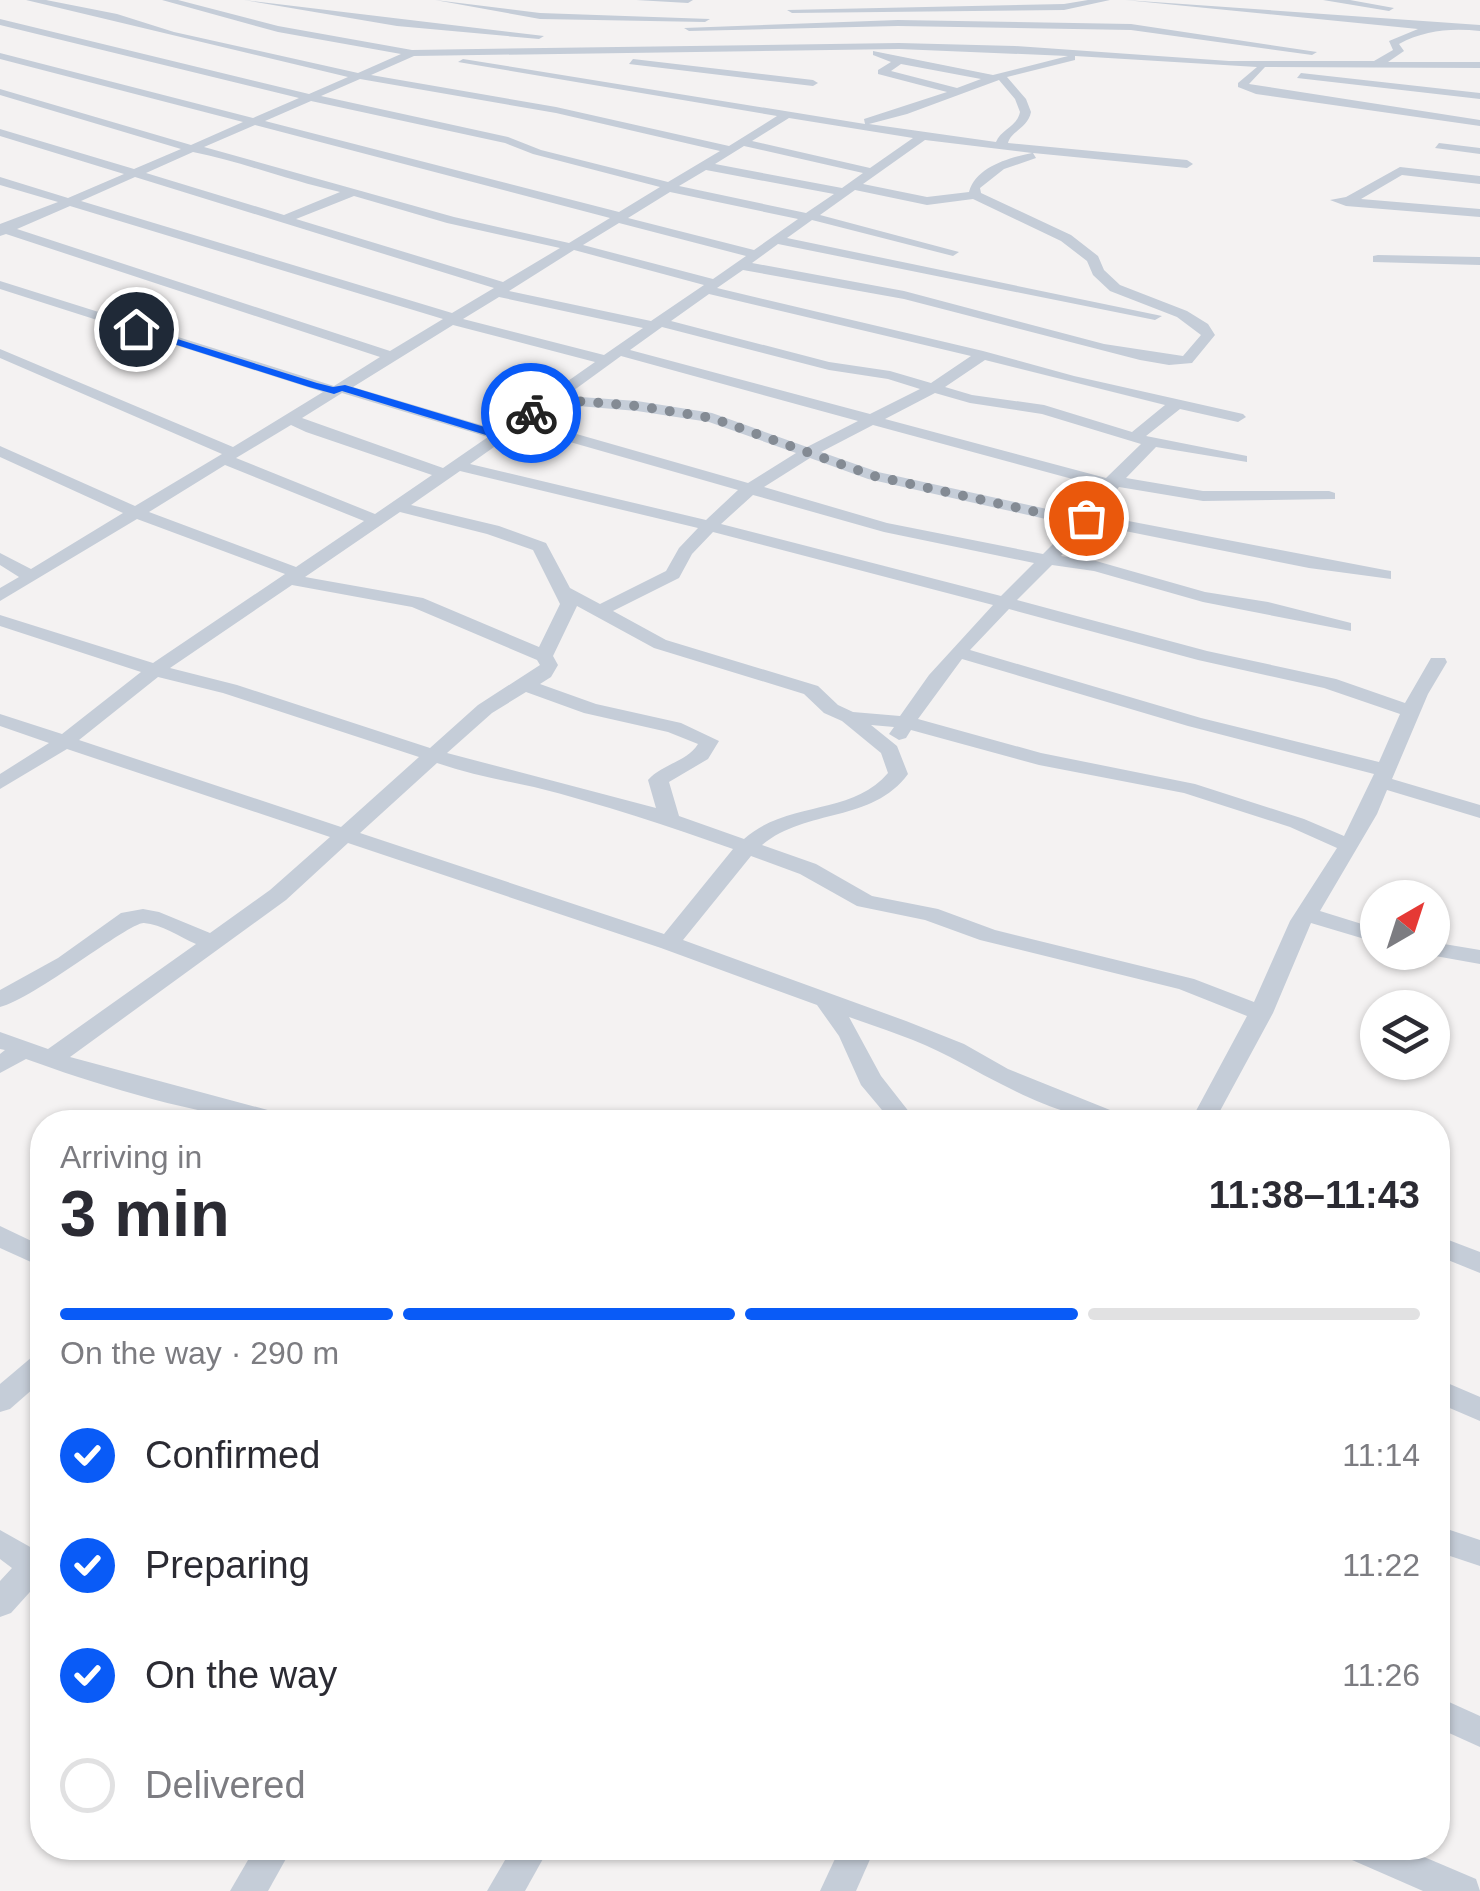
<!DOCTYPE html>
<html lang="en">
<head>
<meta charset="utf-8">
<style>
  body { margin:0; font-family:Helvetica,sans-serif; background:#f7f7f7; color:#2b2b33; height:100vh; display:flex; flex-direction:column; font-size:38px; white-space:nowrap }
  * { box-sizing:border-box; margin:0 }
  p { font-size:32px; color:#7c7c81 }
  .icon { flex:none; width:55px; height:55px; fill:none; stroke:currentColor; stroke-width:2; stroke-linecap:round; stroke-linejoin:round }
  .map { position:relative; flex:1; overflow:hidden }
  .sheet { position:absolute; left:30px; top:1110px; width:1420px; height:750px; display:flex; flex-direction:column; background:#fff; border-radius:40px; box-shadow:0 2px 8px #0004 }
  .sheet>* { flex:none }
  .needle { width:65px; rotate:39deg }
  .fabs { position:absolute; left:1360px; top:880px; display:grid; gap:20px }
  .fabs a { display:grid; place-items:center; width:90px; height:90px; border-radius:50%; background:#fff; box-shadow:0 2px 8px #0004; font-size:50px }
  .pin { position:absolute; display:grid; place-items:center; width:85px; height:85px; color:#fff; margin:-42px; border:5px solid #fff; border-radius:50%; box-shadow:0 2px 10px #0007 }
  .courier { position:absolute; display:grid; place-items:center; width:100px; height:100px; margin:-50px; border:8px solid #095bf7; border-radius:50%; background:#fff; color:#222; box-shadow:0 2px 12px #0007 }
  .overview em { font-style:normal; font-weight:700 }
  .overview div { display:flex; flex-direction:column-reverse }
  .overview { display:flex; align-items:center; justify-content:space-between; height:170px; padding:0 30px }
  h1 { font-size:65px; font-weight:700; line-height:75px }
  .bar { display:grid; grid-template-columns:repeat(4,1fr); gap:15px 10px; align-content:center; height:120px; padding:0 30px }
  .bar i { height:12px; border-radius:8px; background:#e1e1e2 }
  .bar .current { background:#095bf7 }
  .bar p { grid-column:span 4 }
  ol { padding:0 30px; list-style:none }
  li { display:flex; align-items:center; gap:30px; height:110px }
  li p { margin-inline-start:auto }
  li .icon { padding:10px; border-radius:50%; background:#095bf7; color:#fff; stroke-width:4 }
  li:last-child { color:#7c7c81 }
  li i { width:55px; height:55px; border:5px solid #e1e1e2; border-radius:50% }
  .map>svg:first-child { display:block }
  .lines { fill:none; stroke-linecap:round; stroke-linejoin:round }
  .street { fill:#c5cdd8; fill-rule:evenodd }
  .route { fill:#095bf7 }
  .done { stroke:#848b94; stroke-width:10; stroke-dasharray:0 18 }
</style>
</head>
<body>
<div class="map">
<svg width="1480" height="1891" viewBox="0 0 1480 1891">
  <rect width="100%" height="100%" fill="#f4f2f2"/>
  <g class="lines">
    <g class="street">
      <path d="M26,0H46L117,14L174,32L358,73L401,54L278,32L162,0H178L278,26L412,50L899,43L1015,46L1229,61H1374L1393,50L1389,41L1418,29L1125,0L1480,25V31C1451,28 1425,30 1399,44L1404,51L1388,62H1480V68L1265,67L1249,84L1480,120V126L1256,94L1238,87V83L1257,67L1075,56V60L1007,77L1026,99L1031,112C1028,128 1011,131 1008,143L1187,160L1193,164L1187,168L1033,153L1036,158L1004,169L980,188L981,193L1071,235L1098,256L1104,270L1120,285L1187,311L1208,324L1215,335L1192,363L1169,365L1140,360L904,299L743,270L717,288L983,351L1074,376L1243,414L1246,417L1238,422L1180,409L1146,436L1247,456V462L1156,447L1126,478L1203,491H1329L1335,493V499L1203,501L1119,487L1097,515L1385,570L1391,571V579L1309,568L1090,524L1061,556L1096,561L1205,592L1268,602L1351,623V631L1203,602L1094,571L1052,565L1017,600L1207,651L1336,679L1405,703L1431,658H1445L1447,662L1428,694L1392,779L1480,805V818L1387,790L1377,814L1320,911L1378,929V943L1311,923L1273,1013L1214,1122H1190L1247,1016L1179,989L980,940L925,920L857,906L800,874L751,856L683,940L906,1021L964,1044L1008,1069L1125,1116L1128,1122C1064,1122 1005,1086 950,1057C918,1040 883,1029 849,1017L881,1076L917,1122H892L861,1085L839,1036L817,1005L661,948L348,843L286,900L70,1057L290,1116L293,1122C216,1122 100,1086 26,1059L0,1073V1054L5,1050L0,1049V1032L48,1049L196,944C180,937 161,924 144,923C129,922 34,999 0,1007V990L58,958L121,913L143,909L159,912L210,933L270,890L330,837L67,749L0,789V774L49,743L0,726V714L62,734L141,672L0,626V615L153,663L285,574L137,519L0,601V588L19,577L0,565V553L31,569L123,513L0,457V446L135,506L222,454L0,358V349L233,447L323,392L0,289V281L334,386L380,357L6,234L0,236V224L58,202L0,185V177L68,198L124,174L0,136V129L134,169L181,149L0,95V89L191,145L243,122L0,59V53L253,118L299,98L0,25V19L309,94L348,77ZM899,49L1068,56L993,75L873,51V55L891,62L878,70V74L947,92L864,119L865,124L463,59L458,62L777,116L729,146L556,107L371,75L414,56ZM901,64L981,79L957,88L891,71ZM360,79L556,113L720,151L668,182L541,150L508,137L321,96ZM999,80L1015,99L1020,112C1017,127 1001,129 996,142L869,124L907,114ZM311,101L505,143L533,154L660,187L619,212L265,121ZM789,118L913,138L870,168L752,141ZM255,125L610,218L569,243L454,217L204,147ZM925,140L1032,153C1008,158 976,167 969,192L927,197L863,184ZM744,146L863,173L842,188L715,164ZM193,152C243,162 290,181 340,192L284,215L146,173ZM706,170L834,194L806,213L679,186ZM135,177L494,288L452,313L81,201ZM855,190L927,205L973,199L1061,241L1087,261L1093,275L1110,291L1177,317L1201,335L1183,356L1104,344L904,291L752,263L778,244L1155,320L1162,316L787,238L812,220L953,256L959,252L820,215ZM670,192L798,219L754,250L628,218ZM354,196L447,223L560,248L503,282L296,219ZM70,206L443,319L390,351L17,229ZM619,223L746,256L713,279L583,245ZM574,250L704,285L651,321L509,291ZM709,294L971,356L931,383L890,371L829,362L671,321ZM499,297L643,328L604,355L463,319ZM453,325L595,362L498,430L353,387ZM662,327L829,370L888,379L920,389L870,414L630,350ZM621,356L858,421L807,447L712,413L637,401L566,396ZM985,360L1165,405L1132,432L1044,405L972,395L945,387ZM342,393L488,437L443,468L302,418ZM935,393L970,403L1042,414L1141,444L1106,478L885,419ZM555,404L637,411L709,422L796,453L748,483L531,421ZM291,425L306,432L432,475L375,514L236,458ZM873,425L1102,487L1079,516L878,472L821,452ZM521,428L738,490L706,520L470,464ZM810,458L868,479L1072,525L1043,554L887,523L764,487ZM225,465L364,521L296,567L149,512ZM460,471L698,528L679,548L666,571L600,604L570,588L546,543L499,526L411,505ZM753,495L884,532L1034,563L1001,596L721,524ZM400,512L487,534L533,550L560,604L539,647L423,598L305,577ZM713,532L993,605L929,675L900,716L853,712L838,705L818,686L666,640L613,611L679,578L692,554ZM292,585L412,607L537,660L540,665L478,705L430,748L237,685L170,668ZM577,606L654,648L804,694L824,713L842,721L881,753L888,773C852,816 788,800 744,839L679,816L669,782L708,759L719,741L681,723L596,704L540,684L551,677L558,665L553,656ZM1009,609L1198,660L1324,688L1400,714L1379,762L1201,718L970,650ZM962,659L1188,726L1374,774L1344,836L1304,819L1195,784L1041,753L918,719ZM158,677L223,693L419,757L341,827L79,740ZM526,692L584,713L668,732L698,744C687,762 662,764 648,780L656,808L447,753L492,713ZM871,725L894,727L889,734L899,740L906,738L911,730L1039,765L1184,793L1290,827L1337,848L1290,921L1254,1002L1194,979L995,930L938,909L872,896L816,864L762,845C807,808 872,823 908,774L897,746ZM437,763C469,774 501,780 534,787C602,804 668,826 733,849L664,934L360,833Z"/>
      <polygon points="244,0 544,36 539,39 397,26"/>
      <polygon points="435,0 540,13 710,19 705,22 540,19"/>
      <polygon points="636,0 693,0 688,3"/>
      <polygon points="1088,0 1110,0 1064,10 792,13 787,10 1064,4"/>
      <polygon points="1323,0 1350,0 1394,8 1389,11"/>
      <polygon points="898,20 1131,24 1317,52 1312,55 1131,30 898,26 689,31 684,28"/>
      <polygon points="633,59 813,80 818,83 813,86 629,64"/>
      <polygon points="1301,73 1480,93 1480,99 1297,78"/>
      <polygon points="1439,143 1480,148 1480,154 1435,148"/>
      <polygon points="1400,167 1480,176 1480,184 1402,175 1361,199 1480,209 1480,217 1346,206 1330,200 1346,197"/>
      <polygon points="1378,255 1480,257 1480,265 1373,262 1373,256"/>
      <polygon points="1432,942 1480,950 1480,964 1424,954 1432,952"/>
      <polygon points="0,1226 42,1246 42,1267 0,1248"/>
      <polygon points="1438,1236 1480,1252 1480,1273 1438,1256"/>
      <polygon points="42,1354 42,1381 10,1409 0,1412 0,1384 32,1357"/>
      <polygon points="1438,1379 1480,1397 1480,1421 1438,1403"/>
      <polygon points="1438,1526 1480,1540 1480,1566 1438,1552"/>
      <polygon points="0,1530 32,1548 42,1544 42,1584 38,1583 11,1613 0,1617 0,1581 12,1568 0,1559"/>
      <polygon points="1438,1697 1480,1716 1480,1747 1438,1728"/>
      <polygon points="255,1848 292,1848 268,1891 230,1891"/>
      <polygon points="512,1848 549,1848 525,1891 487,1891"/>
      <polygon points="840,1848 875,1848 856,1891 820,1891"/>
      <polygon points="1347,1848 1403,1848 1476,1879 1480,1891 1423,1891 1352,1860"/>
    </g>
  </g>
  <polygon class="route" points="136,326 317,383 333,387 345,385 498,431 527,410 536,413 499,439 342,391 334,394 309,387 133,331"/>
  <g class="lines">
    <polyline class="done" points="531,413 550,399 638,406 712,418 874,476 1082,522 1086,518"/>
  </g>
</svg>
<div class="fabs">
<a><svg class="needle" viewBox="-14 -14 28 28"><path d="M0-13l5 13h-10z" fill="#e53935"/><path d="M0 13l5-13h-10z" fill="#7c7c81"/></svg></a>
<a><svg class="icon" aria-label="layers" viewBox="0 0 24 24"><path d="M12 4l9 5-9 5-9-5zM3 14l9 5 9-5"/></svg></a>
</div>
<div class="pin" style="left:1086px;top:518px;background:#ea580c"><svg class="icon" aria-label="bag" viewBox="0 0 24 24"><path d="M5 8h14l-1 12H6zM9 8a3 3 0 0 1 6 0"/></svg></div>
<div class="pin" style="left:136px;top:329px;background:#1f2937"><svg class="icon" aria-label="home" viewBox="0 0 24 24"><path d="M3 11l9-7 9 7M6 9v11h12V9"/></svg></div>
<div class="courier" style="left:531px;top:413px"><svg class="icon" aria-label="bike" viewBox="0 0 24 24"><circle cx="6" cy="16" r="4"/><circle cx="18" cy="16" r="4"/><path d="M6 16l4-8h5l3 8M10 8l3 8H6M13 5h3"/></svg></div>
<section class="sheet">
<div class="overview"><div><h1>3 min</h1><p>Arriving in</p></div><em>11:38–11:43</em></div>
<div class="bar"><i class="current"></i><i class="current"></i><i class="current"></i><i></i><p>On the way · 290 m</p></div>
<ol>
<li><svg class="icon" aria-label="check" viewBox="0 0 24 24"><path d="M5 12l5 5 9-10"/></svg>Confirmed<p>11:14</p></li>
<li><svg class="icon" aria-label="check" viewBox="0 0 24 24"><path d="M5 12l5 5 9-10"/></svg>Preparing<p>11:22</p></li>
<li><svg class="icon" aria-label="check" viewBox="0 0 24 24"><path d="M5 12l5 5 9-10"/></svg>On the way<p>11:26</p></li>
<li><i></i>Delivered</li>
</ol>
</section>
</div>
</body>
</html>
